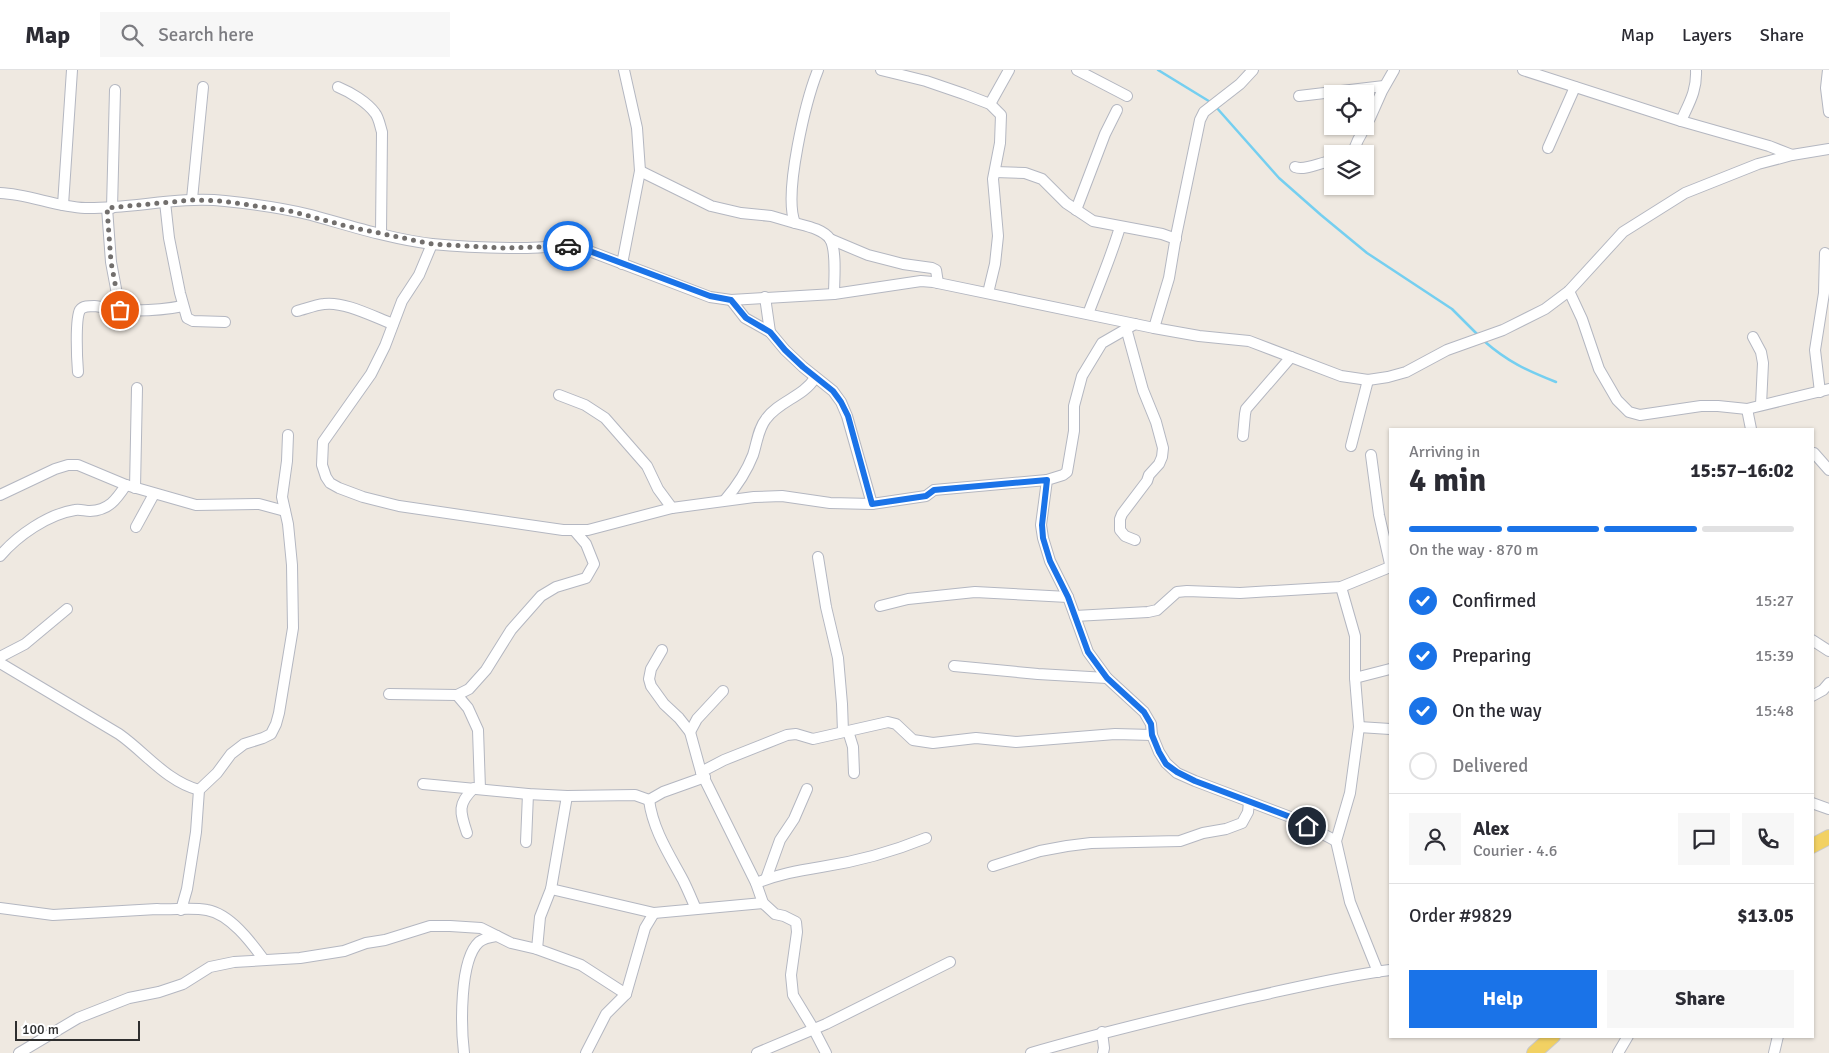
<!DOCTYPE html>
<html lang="en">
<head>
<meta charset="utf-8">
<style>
  body { margin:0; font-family:Signika,sans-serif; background:#f7f7f7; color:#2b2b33; height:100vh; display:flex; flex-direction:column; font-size:19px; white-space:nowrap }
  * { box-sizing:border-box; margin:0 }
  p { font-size:16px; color:#7c7c81 }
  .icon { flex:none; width:28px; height:28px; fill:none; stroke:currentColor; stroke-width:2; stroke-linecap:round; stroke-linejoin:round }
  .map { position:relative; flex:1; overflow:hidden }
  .panel { position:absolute; left:1389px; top:358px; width:425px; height:610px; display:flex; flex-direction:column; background:#fff; border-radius:0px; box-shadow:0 1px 4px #0004 }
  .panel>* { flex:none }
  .fabs { position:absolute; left:1324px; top:15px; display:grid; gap:10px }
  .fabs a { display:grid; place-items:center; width:50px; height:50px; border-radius:0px; background:#fff; box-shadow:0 1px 4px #0004; font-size:25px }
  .scale { position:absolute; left:15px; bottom:12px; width:125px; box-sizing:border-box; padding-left:5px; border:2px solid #2e2e2e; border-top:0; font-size:14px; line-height:18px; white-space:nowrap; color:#2e2e2e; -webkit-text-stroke:4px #fff; paint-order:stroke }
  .pin { position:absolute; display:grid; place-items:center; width:42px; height:42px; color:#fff; margin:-21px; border:2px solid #fff; border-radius:50%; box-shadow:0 1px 5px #0007 }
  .courier { position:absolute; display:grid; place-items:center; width:50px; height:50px; margin:-25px; border:4px solid #1a73e8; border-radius:50%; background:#fff; color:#222; box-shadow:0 1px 6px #0007 }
  .head em { font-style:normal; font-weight:700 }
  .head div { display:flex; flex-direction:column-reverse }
  .head { display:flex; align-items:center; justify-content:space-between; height:85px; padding:0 20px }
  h1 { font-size:32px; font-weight:700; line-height:38px }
  .bar { display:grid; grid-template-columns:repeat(4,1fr); gap:8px 5px; align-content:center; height:60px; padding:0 20px }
  .bar i { height:6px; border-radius:4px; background:#e1e1e2 }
  .bar .on { background:#1a73e8 }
  .bar p { grid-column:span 4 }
  .line { display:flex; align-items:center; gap:12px; padding:0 20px; border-top:1px solid #e1e1e2 }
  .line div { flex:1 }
  .round { display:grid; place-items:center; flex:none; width:52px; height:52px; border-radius:0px; background:#f7f7f7 }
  ol { padding:0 20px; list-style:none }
  li { display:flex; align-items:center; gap:15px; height:55px }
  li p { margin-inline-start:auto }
  li .icon { padding:5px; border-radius:50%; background:#1a73e8; color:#fff; stroke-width:4 }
  li:last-child { color:#7c7c81 }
  li i { width:28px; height:28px; border:2px solid #e1e1e2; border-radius:50% }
  .cta { display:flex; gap:10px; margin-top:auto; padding:10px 20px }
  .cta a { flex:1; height:58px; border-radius:0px; background:#1a73e8; color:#fff; font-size:20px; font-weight:700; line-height:58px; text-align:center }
  .cta a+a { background:#f7f7f7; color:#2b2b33 }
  header { display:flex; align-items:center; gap:30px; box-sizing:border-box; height:70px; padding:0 25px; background:#fff; border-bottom:1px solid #e1e1e2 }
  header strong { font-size:24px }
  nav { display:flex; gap:28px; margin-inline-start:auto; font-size:18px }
  .search { width:350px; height:45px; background:#f7f7f7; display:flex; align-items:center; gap:12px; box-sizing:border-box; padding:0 18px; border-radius:0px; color:#7c7c81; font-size:19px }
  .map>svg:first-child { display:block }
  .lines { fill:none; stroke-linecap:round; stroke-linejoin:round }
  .stream { stroke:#75cff0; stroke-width:2.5 }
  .minor-casing { stroke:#b4b7c1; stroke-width:12 }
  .major-casing { stroke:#c9c9c9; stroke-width:16 }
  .minor { stroke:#fff; stroke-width:10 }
  .major { stroke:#f2d163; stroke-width:14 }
  .done { stroke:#726f6d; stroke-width:5; stroke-dasharray:0 9 }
  .route { stroke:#1a73e8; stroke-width:6 }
</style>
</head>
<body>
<header>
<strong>Map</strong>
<div class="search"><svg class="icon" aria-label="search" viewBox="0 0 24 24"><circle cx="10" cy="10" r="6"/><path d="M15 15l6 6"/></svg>Search here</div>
<nav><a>Map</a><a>Layers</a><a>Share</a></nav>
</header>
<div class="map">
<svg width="1829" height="983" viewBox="0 0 1829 983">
  <rect width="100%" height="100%" fill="#efe9e1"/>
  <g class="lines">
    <g class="stream">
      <polyline points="1158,0 1212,33"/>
      <polyline points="1216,37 1279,108 1321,145 1367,183 1452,239 1478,265"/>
      <path d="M1484,271C1508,292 1526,300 1556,312"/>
    </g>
    <g class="minor-casing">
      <g id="minor">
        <path d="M818,0C806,30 783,124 795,153C806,156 823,159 830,169C837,180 834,211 834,224"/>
        <polyline points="881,0 926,11 964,24 990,34 1001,45 1000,73 993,109 998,166 995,194 988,223"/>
        <polyline points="1077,0 1127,26"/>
        <polyline points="1523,0 1681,51 1769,76 1792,85"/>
        <polyline points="1828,0 1826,18 1829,42"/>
        <path d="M338,17C350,22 367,32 375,43C379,48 380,56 382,62L381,163"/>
        <polyline points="1299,26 1384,16"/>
        <polyline points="990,34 1009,0"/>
        <path d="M1681,51C1689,33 1697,21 1696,0"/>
        <polyline points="1548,78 1575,17"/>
        <polyline points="1352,84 1358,70 1370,48 1382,21 1394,0"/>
        <path d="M1295,97C1305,101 1321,92 1332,91"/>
        <polyline points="640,101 711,136 741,143 771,146 795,153"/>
        <polyline points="995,102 1025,103 1042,109 1066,133 1093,151 1162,164 1176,169"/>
        <path d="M0,123C29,124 56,137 85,138C132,139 178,126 225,131C253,134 283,138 311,145C351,156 391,169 432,174C462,177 493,178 523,178C541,178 558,175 576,176L710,227L731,230L834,224L921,211L933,212L1154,258L1199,266L1249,271L1341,306L1368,310L1388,307L1406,302L1447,280L1503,260L1545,239L1569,221L1623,162L1685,123L1758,94L1792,85L1829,79"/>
        <polyline points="192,129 203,17"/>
        <polyline points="165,132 169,168 180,223 187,248 193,251 225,252"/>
        <polyline points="63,135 72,0"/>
        <polyline points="107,138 111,192 120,240"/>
        <polyline points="112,138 115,20"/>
        <polyline points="1076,140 1105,64 1117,40"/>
        <polyline points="830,169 868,185 903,194 932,198 936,200 938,213"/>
        <polyline points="432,174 419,205 402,231 385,276 371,304 323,372 322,395 326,407 330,413 339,418 363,427 399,436 563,460 588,460 672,438 754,427 782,426 830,433 872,434 926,426 934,420 1047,410"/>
        <polyline points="622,194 640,101 637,58 624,0"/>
        <polyline points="1569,221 1582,249 1599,299 1617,330 1629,342 1640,345 1701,336 1718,336 1747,339 1829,319"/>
        <polyline points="765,227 770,262"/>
        <polyline points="731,230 745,248 770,262 785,280 803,297 833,321 841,332 847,346 872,434"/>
        <path d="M297,241C305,239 315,235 324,234C344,231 374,247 393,254"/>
        <path d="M1088,244C1099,215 1111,187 1120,157"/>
        <polyline points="1135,254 1102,273 1082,306 1074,336 1074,361 1067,402 1063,405 1047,410 1041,455 1043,468 1050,491 1068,527 1088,582 1107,608 1144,642 1151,654 1152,665 1159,682 1166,693 1177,703 1195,711 1293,748 1336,771"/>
        <polyline points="1126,258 1143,320 1156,352 1163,378 1162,387 1159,394 1149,405 1147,411 1122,444 1120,449 1120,460 1125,466 1135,470"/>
        <polyline points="1154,258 1169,208 1176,166 1200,50 1204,42 1240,14 1253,0"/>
        <polyline points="1753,267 1761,282 1763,293 1761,335"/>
        <path d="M78,302C77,290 75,249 80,240C83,236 89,236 94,236C103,237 112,239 121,240C141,241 163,240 183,236"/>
        <polyline points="1820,322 1815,280 1824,223 1825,183"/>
        <polyline points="559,325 585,335 605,348 647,396 658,419 672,438"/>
        <polyline points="1747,339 1751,359"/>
        <polyline points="1243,366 1245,344 1246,339 1291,287"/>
        <polyline points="1351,376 1368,310"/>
        <polyline points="1814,383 1829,400"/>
        <polyline points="1371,385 1379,445 1390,494"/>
        <polyline points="135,418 137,318"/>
        <polyline points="0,425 55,399 68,395 78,395 126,415 196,435 259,434 285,441"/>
        <path d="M725,430C737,416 746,403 753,385C757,373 758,359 766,349C779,331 803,327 815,308"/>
        <polyline points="136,457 154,424"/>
        <path d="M0,486C17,466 48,444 75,440C80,439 85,441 90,441C109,440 116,430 126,415"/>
        <polyline points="818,487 826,537 838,588 842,634 843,662"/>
        <polyline points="1341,517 1355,566 1355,608 1359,657 1350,723 1336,771 1350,832 1378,902"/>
        <polyline points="880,536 908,529 975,522 1068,527"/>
        <polyline points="1075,546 1148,542 1157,540 1177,522 1187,521 1240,523 1341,517 1390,497"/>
        <polyline points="1812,570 1829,581"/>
        <polyline points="662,580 651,599 649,609 651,616 664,634 679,648 690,662 701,702 756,813 763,833 775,844 784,846 796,852 797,862 791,905 793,925 813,958 826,983"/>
        <polyline points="0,587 25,574 67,539"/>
        <path d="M0,593L119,664C146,683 166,711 199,720"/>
        <polyline points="954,596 1038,604 1107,608"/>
        <polyline points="1355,608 1390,599"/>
        <polyline points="389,624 457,625 469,619 486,600 511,560 541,526 556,517 586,508 594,494 586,474 574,460"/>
        <polyline points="457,625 468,638 478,660 480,719"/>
        <polyline points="1812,626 1823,620 1829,613"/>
        <polyline points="1359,657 1390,659"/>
        <polyline points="848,661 853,677 854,703"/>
        <polyline points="690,662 697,649 723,621"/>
        <polyline points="701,702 724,690 787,665 796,664 813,669 888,652 896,654 913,670 933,673 976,668 1016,672 1115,664 1152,665"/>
        <polyline points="423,714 528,724 567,726 635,725 649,730 663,722 705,707"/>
        <path d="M649,730C653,760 669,784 683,810C688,820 692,830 696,839"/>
        <polyline points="1812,733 1829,739"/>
        <path d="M467,763C460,742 457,734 474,718"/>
        <polyline points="526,772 528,724"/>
        <polyline points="993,796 1040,781 1067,776 1091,773 1180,771 1203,763 1226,759 1242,753 1248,742 1249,732"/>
        <polyline points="766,809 780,770 794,749 807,719"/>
        <path d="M756,813C780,804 796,801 821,797C854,792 894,781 926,768"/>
        <polyline points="551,819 654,843 763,833"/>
        <path d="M0,838L53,845L157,839C173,840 192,837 207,840C230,844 251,872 264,890"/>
        <polyline points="181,840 187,819 196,762 199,720 217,703 231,684 244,674 263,668 271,664 276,654 279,643 293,558 292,495 288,454 282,427 287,391 288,365"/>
        <polyline points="537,879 540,847 551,819 567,726"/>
        <polyline points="1102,962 1104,978 1103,983"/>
        <polyline points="19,983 78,948 129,928 159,922 183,914 210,897 234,892 300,888 344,881 366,873 385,870 430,856 450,856 481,858 511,873 537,879 581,895 626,924"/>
        <path d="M464,983C461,958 459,890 479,872C484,868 491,867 497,866"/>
        <polyline points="586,983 606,944 626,924 645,858 654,843"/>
        <polyline points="757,983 826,954 950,892"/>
        <path d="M1031,983C1103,962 1175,945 1248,928C1295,918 1342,906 1390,900"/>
        <polyline points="1618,983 1628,966"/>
        <polyline points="1774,983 1778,966"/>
      </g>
    </g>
    <g class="major-casing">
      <g id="major">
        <polyline points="1812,776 1829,767"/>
        <polyline points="1534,983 1553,966"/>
      </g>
    </g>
    <use href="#minor" class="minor"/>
    <use href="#major" class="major"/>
  </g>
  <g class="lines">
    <polyline class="done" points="120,240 111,192 107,138 192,130 222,131 290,141 350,157 432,174 502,178 568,176"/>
    <polyline class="route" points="568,176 576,176 710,226 731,230 746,248 770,262 785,280 803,297 833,321 841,332 848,346 872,434 926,426 934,420 1047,410 1042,455 1043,468 1050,491 1068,527 1088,582 1107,608 1144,642 1151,654 1152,665 1159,682 1166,694 1177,702 1195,711 1293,748 1307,756"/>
  </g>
</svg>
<div class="fabs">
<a><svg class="icon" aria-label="locate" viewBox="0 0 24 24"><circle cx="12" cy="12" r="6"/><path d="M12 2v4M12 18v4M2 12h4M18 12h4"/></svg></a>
<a><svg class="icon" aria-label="layers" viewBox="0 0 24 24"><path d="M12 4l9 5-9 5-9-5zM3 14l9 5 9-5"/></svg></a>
</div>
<div class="scale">100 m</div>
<div class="pin" style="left:120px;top:240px;background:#ea580c"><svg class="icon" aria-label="bag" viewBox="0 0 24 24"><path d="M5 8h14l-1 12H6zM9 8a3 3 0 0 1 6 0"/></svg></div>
<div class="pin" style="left:1307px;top:756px;background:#1f2937"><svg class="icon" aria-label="home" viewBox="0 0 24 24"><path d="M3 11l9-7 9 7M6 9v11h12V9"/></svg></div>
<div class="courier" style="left:568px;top:176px"><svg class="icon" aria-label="car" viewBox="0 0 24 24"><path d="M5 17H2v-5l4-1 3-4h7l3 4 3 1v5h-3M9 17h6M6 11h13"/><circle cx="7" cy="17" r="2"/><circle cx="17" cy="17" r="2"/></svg></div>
<section class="panel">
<div class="head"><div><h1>4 min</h1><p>Arriving in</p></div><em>15:57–16:02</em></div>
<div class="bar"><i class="on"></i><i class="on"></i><i class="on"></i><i></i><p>On the way · 870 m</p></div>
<ol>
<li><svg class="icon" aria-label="check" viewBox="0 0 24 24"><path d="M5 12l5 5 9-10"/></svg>Confirmed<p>15:27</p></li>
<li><svg class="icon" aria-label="check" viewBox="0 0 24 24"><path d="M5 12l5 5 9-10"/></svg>Preparing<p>15:39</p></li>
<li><svg class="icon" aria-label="check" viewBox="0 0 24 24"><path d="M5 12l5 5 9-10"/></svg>On the way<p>15:48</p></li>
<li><i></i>Delivered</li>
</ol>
<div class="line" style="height:90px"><a class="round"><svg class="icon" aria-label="person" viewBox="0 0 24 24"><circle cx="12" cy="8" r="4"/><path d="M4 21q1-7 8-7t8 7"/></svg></a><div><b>Alex</b><p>Courier · 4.6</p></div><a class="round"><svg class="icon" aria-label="chat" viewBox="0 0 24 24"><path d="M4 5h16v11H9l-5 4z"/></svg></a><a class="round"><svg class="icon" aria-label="phone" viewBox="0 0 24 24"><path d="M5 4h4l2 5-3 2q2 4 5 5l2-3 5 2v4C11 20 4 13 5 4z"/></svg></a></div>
<div class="line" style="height:65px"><div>Order #9829</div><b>$13.05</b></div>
<div class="cta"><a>Help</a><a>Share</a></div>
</section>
</div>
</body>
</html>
